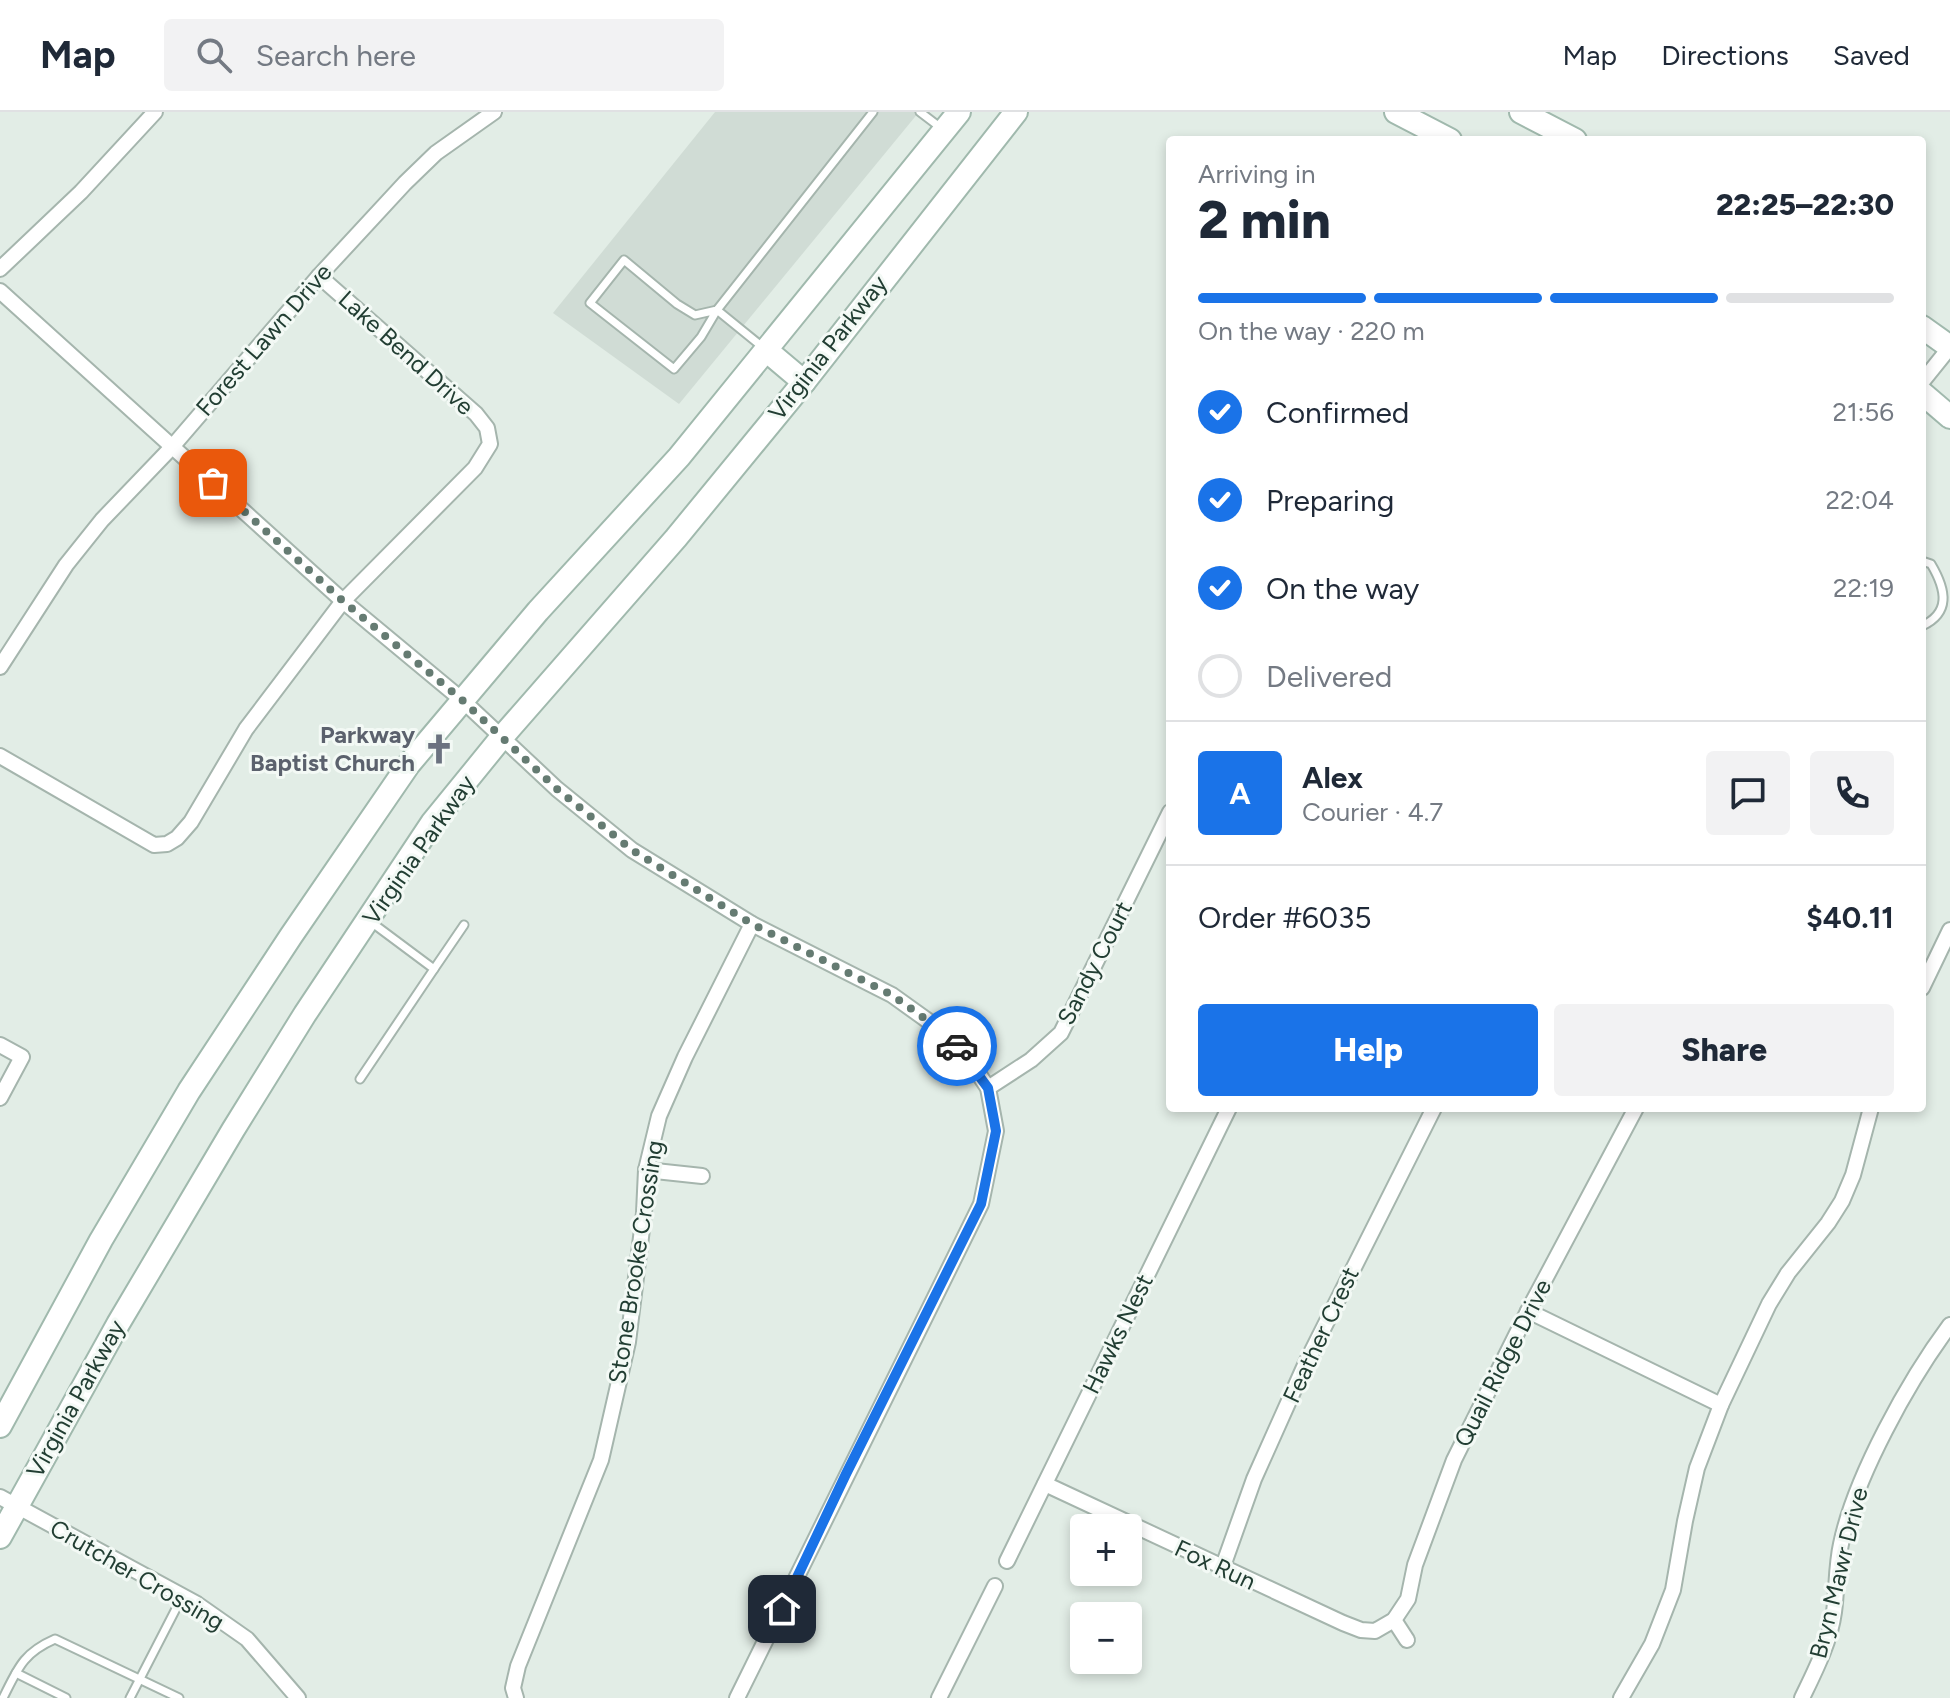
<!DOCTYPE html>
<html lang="en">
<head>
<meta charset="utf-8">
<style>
  body { margin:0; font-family:Figtree,sans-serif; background:#f2f2f3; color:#1f2937; height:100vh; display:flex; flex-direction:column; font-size:30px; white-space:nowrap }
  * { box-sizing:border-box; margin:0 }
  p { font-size:26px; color:#747a83 }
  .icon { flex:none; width:44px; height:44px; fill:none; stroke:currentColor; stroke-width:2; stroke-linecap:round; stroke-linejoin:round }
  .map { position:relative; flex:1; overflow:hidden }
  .drawer { position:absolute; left:1166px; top:24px; width:760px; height:976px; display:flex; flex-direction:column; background:#fff; border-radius:8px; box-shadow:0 4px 12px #0003 }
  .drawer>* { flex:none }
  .buttons { position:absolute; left:1070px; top:1402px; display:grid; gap:16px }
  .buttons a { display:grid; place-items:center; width:72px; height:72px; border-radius:8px; background:#fff; box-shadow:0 4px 12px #0003; font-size:40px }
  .pin { position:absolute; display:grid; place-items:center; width:68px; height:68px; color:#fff; margin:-34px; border-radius:16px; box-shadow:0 4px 12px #0006 }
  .courier { position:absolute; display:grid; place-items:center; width:80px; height:80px; margin:-40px; border:6px solid #1a73e8; border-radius:50%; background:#fff; color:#222; box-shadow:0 2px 10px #0007 }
  .head em { font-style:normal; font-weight:800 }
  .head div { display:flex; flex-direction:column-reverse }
  .head { display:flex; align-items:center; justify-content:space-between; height:136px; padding:0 32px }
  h1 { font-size:52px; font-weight:800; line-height:60px }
  .bar { display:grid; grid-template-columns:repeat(4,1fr); gap:12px 8px; align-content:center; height:96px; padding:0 32px }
  .bar i { height:10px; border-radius:6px; background:#e0e1e3 }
  .bar .on { background:#1a73e8 }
  .bar p { grid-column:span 4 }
  .line { display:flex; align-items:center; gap:20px; padding:0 32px; border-top:2px solid #e0e1e3 }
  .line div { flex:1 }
  .round { display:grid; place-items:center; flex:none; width:84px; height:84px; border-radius:8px; background:#f2f2f3 }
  ol { padding:0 32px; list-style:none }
  li { display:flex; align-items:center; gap:24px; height:88px }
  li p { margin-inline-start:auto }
  li .icon { padding:8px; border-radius:50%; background:#1a73e8; color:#fff; stroke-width:4 }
  li:last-child { color:#747a83 }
  li i { width:44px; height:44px; border:4px solid #e0e1e3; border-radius:50% }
  .action { display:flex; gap:16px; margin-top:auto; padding:16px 32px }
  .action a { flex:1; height:92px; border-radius:8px; background:#1a73e8; color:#fff; font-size:32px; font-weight:800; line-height:92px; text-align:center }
  .action a+a { background:#f2f2f3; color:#1f2937 }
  header { display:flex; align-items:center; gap:48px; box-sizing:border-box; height:112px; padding:0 40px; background:#fff; border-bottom:2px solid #e0e1e3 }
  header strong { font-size:38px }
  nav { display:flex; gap:44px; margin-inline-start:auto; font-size:28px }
  .search { width:560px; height:72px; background:#f2f2f3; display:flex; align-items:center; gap:20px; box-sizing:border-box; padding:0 28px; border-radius:8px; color:#747a83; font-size:30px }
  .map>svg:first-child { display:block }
  .built { fill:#d0dcd5 }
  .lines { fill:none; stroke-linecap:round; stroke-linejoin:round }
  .service-casing { stroke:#a5b5ad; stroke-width:11 }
  .minor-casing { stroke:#a5b5ad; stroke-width:18 }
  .secondary-casing { stroke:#a0b9ad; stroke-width:26 }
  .service { stroke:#fff; stroke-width:7 }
  .minor { stroke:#fff; stroke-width:14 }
  .secondary { stroke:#fff; stroke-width:22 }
  .done { stroke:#657b72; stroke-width:8; stroke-dasharray:0 14.4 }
  .route { stroke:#1a73e8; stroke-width:10 }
  .labels { text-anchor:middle; stroke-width:6; stroke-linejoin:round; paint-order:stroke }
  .street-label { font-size:24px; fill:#223e33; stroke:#f3f9f5 }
  .worship-label { font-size:24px; font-weight:bold; fill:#5b616d; stroke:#f3f9f5; text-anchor:end }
</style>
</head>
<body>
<header>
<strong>Map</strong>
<div class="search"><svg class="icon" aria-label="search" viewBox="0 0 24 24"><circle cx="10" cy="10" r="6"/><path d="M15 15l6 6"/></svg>Search here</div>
<nav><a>Map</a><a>Directions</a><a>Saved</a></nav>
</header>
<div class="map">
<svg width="1950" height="1586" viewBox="0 0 1950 1586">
  <rect width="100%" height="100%" fill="#e2ede6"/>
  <polygon class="built" points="715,0 919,0 679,292 553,201"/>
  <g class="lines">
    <g class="service-casing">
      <g id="service">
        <polyline points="920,0 941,16"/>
        <polyline points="717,198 695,203 677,192 624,148 590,191 674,257 701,225 717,198 873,0"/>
        <polyline points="717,198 765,237"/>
        <path d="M1922,449L1931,452C1947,479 1950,501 1922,514"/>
        <polyline points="434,857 464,813"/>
        <polyline points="360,967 434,857 371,810"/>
        <polyline points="16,1561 66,1586"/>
        <path d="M3,1586C18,1556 23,1541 55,1527L179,1586"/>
        <polyline points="130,1586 182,1485"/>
      </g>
    </g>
    <g class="minor-casing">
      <g id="minor">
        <polyline points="0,157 81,80 155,0"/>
        <polyline points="0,179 343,489 461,587 557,677 632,738 752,812 892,883 945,921 966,943 988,976 996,1019 981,1092 737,1586"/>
        <polyline points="1922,270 1950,235"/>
        <polyline points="0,555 66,453 102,408 172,335 319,164 405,71 436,41 494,0"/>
        <polyline points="0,644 154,733 167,732 177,726 191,710 246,617 343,489 475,356 490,332 487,316 476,302 319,164"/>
        <polyline points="1922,876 1950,818"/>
        <polyline points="0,933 22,945 0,986"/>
        <polyline points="988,976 1031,948 1061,921 1170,700"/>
        <polyline points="646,1058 702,1064"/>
        <polyline points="1528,1199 1721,1293"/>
        <polyline points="1045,1372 1343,1511 1361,1518 1375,1519 1394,1508 1408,1487 1415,1453 1454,1348 1528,1199 1636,996"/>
        <polyline points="0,1385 197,1492 247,1527 298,1586"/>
        <polyline points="1007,1449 1229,996"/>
        <polyline points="1222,1457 1254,1367 1305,1253 1434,996"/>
        <polyline points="1394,1508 1407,1528"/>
        <polyline points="516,1586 513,1576 518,1554 601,1348 628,1230 644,1101 646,1058 659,1004 685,945 752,812"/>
        <polyline points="939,1586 995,1474"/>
        <polyline points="1621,1586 1652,1532 1673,1478 1685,1409 1697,1356 1721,1293 1769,1192 1788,1161 1828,1111 1842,1089 1853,1063 1871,996"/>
        <path d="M1802,1586C1815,1559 1830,1530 1834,1500C1837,1478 1836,1454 1841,1432C1855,1365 1909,1268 1950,1213"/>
      </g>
    </g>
    <g class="secondary-casing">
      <g id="secondary">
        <polyline points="1396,0 1450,28"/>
        <polyline points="1521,0 1575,28"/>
        <polyline points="1922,215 1950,235"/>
        <polyline points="766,238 804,270"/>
        <polyline points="1922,281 1950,305"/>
        <polyline points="0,1314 101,1128 189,979 291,824 409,652 538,499 679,345 959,0"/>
        <polyline points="0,1425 118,1212 233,1018 305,902 432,711 502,625 676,426 804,270 1016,0"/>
      </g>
    </g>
    <use href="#service" class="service"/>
    <use href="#minor" class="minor"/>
    <use href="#secondary" class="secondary"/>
  </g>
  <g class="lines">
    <polyline class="done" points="213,371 343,489 461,587 557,677 632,738 752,812 892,883 945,921 957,934"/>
    <polyline class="route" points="782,1497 846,1362 981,1092 996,1019 988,976 957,934"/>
  </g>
  <defs>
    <g id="church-bare" transform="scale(2.4)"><path d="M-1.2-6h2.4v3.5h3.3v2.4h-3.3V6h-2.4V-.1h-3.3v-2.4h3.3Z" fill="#6b7280" stroke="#f3f9f5" stroke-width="2.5" paint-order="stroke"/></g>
  </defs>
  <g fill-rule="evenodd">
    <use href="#church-bare" x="439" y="637"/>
  </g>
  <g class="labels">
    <g class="street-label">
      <text transform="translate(264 228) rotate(-49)" y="8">Forest Lawn Drive</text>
      <text transform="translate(828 236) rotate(-52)" y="8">Virginia Parkway</text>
      <text transform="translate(406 241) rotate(42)" y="8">Lake Bend Drive</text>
      <text transform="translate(419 738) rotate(-55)" y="8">Virginia Parkway</text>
      <text transform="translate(1095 851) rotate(-63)" y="8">Sandy Court</text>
      <text transform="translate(636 1150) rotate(-81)" y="8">Stone Brooke Crossing</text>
      <text transform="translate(1118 1222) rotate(-64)" y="8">Hawks Nest</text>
      <text transform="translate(1321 1223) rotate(-65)" y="8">Feather Crest</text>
      <text transform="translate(1503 1251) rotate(-63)" y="8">Quail Ridge Drive</text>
      <text transform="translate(76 1287) rotate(-61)" y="8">Virginia Parkway</text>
      <text transform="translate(1215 1453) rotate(25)" y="8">Fox Run</text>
      <text transform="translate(1839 1461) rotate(-76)" y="8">Bryn Mawr Drive</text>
      <text transform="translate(137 1463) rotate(30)" y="8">Crutcher Crossing</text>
    </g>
    <g class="worship-label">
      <text x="415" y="631">Parkway<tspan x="415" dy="28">Baptist Church</tspan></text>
    </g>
  </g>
</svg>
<div class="buttons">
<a>+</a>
<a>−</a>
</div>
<div class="pin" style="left:213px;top:371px;background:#ea580c"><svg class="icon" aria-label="bag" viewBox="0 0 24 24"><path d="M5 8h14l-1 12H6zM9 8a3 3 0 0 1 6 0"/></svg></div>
<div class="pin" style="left:782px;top:1497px;background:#1f2937"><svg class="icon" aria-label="home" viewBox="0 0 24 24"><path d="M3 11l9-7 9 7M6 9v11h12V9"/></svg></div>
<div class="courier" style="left:957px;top:934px"><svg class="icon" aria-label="car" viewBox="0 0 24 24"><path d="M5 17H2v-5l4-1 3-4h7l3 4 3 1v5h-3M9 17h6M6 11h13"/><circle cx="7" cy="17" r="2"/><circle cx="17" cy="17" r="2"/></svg></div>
<section class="drawer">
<div class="head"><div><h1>2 min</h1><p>Arriving in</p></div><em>22:25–22:30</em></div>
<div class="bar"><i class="on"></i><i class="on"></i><i class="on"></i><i></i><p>On the way · 220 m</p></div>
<ol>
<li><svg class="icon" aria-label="check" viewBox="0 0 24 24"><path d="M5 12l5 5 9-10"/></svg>Confirmed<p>21:56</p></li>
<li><svg class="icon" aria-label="check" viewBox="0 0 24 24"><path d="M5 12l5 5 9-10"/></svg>Preparing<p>22:04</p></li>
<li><svg class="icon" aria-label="check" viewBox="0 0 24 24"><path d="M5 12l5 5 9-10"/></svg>On the way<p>22:19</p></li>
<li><i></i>Delivered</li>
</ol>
<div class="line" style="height:144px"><b class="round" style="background:#1a73e8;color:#fff">A</b><div><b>Alex</b><p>Courier · 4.7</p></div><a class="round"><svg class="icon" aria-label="chat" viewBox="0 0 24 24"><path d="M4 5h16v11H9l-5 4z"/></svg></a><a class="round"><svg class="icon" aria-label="phone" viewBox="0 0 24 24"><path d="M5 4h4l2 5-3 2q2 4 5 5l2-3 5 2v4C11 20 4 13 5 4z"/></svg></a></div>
<div class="line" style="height:104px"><div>Order #6035</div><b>$40.11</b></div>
<div class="action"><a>Help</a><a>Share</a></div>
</section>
</div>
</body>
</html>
